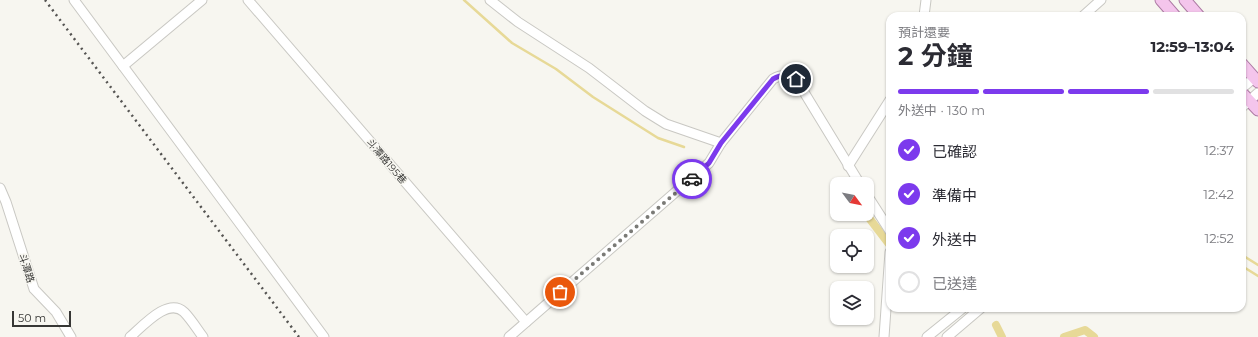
<!DOCTYPE html>
<html lang="zh-TW">
<head>
<meta charset="utf-8">
<style>
  body { margin:0; font-family:Montserrat,"Noto Sans TC",sans-serif; background:#f7f7f7; color:#2b2b33; height:100vh; display:flex; flex-direction:column; font-size:15px; white-space:nowrap }
  * { box-sizing:border-box; margin:0 }
  p { font-size:13px; color:#7c7c81 }
  .icon { flex:none; width:22px; height:22px; fill:none; stroke:currentColor; stroke-width:2; stroke-linecap:round; stroke-linejoin:round }
  .map { position:relative; flex:1; overflow:hidden }
  .sheet { position:absolute; left:886px; top:12px; width:360px; height:300px; display:flex; flex-direction:column; background:#fff; border-radius:12px; box-shadow:0 1px 3px #0004 }
  .sheet>* { flex:none }
  .needle { width:26px; rotate:122deg }
  .buttons { position:absolute; left:830px; top:177px; display:grid; gap:8px }
  .buttons a { display:grid; place-items:center; width:44px; height:44px; border-radius:8px; background:#fff; box-shadow:0 1px 3px #0004; font-size:20px }
  .scale { position:absolute; left:12px; bottom:10px; width:59px; box-sizing:border-box; padding-left:4px; border:2px solid #373735; border-top:0; font-size:11px; line-height:14px; white-space:nowrap; color:#373735; -webkit-text-stroke:3px #f7f6f0; paint-order:stroke }
  .pin { position:absolute; display:grid; place-items:center; width:34px; height:34px; color:#fff; margin:-17px; border:2px solid #fff; border-radius:50%; box-shadow:0 1px 4px #0007 }
  .courier { position:absolute; display:grid; place-items:center; width:40px; height:40px; margin:-20px; border:3px solid #7c3aed; border-radius:50%; background:#fff; color:#222; box-shadow:0 1px 5px #0007 }
  .overview em { font-style:normal; font-weight:700 }
  .overview div { display:flex; flex-direction:column-reverse }
  .overview { display:flex; align-items:center; justify-content:space-between; height:68px; padding:0 12px }
  h1 { font-size:26px; font-weight:700; line-height:30px }
  .bar { display:grid; grid-template-columns:repeat(4,1fr); gap:6px 4px; align-content:center; height:48px; padding:0 12px }
  .bar i { height:5px; border-radius:3px; background:#e1e1e2 }
  .bar .on { background:#7c3aed }
  .bar p { grid-column:span 4 }
  ol { padding:0 12px; list-style:none }
  li { display:flex; align-items:center; gap:12px; height:44px }
  li p { margin-inline-start:auto }
  li .icon { padding:4px; border-radius:50%; background:#7c3aed; color:#fff; stroke-width:4 }
  li:last-child { color:#7c7c81 }
  li i { width:22px; height:22px; border:2px solid #e1e1e2; border-radius:50% }
  .map>svg:first-child { display:block }
  .lines { fill:none; stroke-linecap:round; stroke-linejoin:round }
  .stream { stroke:#e7d997; stroke-width:2.5 }
  .canal { stroke:#e7d997; stroke-width:8 }
  .minor-casing { stroke:#c9c8c3; stroke-width:11 }
  .major-casing { stroke:#ad7ba4; stroke-width:13 }
  .minor { stroke:#fff; stroke-width:9 }
  .major { stroke:#f4c5ec; stroke-width:11 }
  .rail { stroke:#555452; stroke-width:2.5; stroke-dasharray:2 4; stroke-linecap:butt }
  .done { stroke:#7a7a76; stroke-width:4; stroke-dasharray:0 7.2 }
  .route { stroke:#7c3aed; stroke-width:5 }
  .labels { text-anchor:middle; stroke-width:3; stroke-linejoin:round; paint-order:stroke }
  .street-label { font-size:10px; fill:#373735; stroke:#f7f6f0 }
</style>
</head>
<body>
<div class="map">
<svg width="1258" height="337" viewBox="0 0 1258 337">
  <rect width="100%" height="100%" fill="#f7f6f0"/>
  <g class="lines">
    <g class="stream">
      <polyline points="464,0 512,43 556,69 593,97 658,138 684,147"/>
      <polyline points="1242,255 1258,265"/>
      <polyline points="1242,266 1258,276"/>
    </g>
    <g class="canal">
      <polyline points="866,214 889,244"/>
      <polyline points="996,325 1002,337"/>
      <polyline points="1064,337 1085,330 1094,337"/>
    </g>
    <g class="minor-casing">
      <g id="minor">
        <polyline points="74,0 324,337"/>
        <polyline points="248,0 526,322"/>
        <path d="M490,0L518,22L589,68L645,111L666,124L721,143L773,79C782,74 787,75 796,79L860,184"/>
        <polyline points="924,16 926,0"/>
        <polyline points="1083,16 1101,0"/>
        <polyline points="123,66 202,0"/>
        <polyline points="1242,88 1254,78"/>
        <polyline points="1242,107 1258,93"/>
        <polyline points="848,166 890,100"/>
        <polyline points="0,188 6,202 34,289 56,312 71,337"/>
        <polyline points="867,195 890,231"/>
        <path d="M130,337C143,326 168,297 184,312C191,319 197,329 203,337"/>
        <polyline points="509,337 709,163 721,143"/>
        <polyline points="884,337 890,252"/>
        <polyline points="927,337 963,308"/>
        <polyline points="947,337 981,308"/>
      </g>
    </g>
    <g class="major-casing">
      <g id="major">
        <polyline points="1161,0 1175,16"/>
        <polyline points="1185,0 1199,16"/>
        <polyline points="1242,64 1258,82"/>
        <polyline points="1242,93 1258,110"/>
      </g>
    </g>
    <use href="#minor" class="minor"/>
    <use href="#major" class="major"/>
    <polyline class="rail" points="45,0 299,337"/>
  </g>
  <g class="lines">
    <polyline class="done" points="560,292 692,179"/>
    <path class="route" d="M692,179L709,163L721,143L773,79C782,74 787,75 796,79"/>
  </g>
  <g class="labels">
    <g class="street-label">
      <text transform="translate(387 161) rotate(49)" y="4">斗潭路195巷</text>
      <text transform="translate(27 268) rotate(72)" y="4">斗潭路</text>
    </g>
  </g>
</svg>
<div class="buttons">
<a><svg class="needle" viewBox="-14 -14 28 28"><path d="M0-13l5 13h-10z" fill="#e53935"/><path d="M0 13l5-13h-10z" fill="#7c7c81"/></svg></a>
<a><svg class="icon" aria-label="locate" viewBox="0 0 24 24"><circle cx="12" cy="12" r="6"/><path d="M12 2v4M12 18v4M2 12h4M18 12h4"/></svg></a>
<a><svg class="icon" aria-label="layers" viewBox="0 0 24 24"><path d="M12 4l9 5-9 5-9-5zM3 14l9 5 9-5"/></svg></a>
</div>
<div class="scale">50 m</div>
<div class="pin" style="left:560px;top:292px;background:#ea580c"><svg class="icon" aria-label="bag" viewBox="0 0 24 24"><path d="M5 8h14l-1 12H6zM9 8a3 3 0 0 1 6 0"/></svg></div>
<div class="pin" style="left:796px;top:79px;background:#1f2937"><svg class="icon" aria-label="home" viewBox="0 0 24 24"><path d="M3 11l9-7 9 7M6 9v11h12V9"/></svg></div>
<div class="courier" style="left:692px;top:179px"><svg class="icon" aria-label="car" viewBox="0 0 24 24"><path d="M5 17H2v-5l4-1 3-4h7l3 4 3 1v5h-3M9 17h6M6 11h13"/><circle cx="7" cy="17" r="2"/><circle cx="17" cy="17" r="2"/></svg></div>
<section class="sheet">
<div class="overview"><div><h1>2 分鐘</h1><p>預計還要</p></div><em>12:59–13:04</em></div>
<div class="bar"><i class="on"></i><i class="on"></i><i class="on"></i><i></i><p>外送中 · 130 m</p></div>
<ol>
<li><svg class="icon" aria-label="check" viewBox="0 0 24 24"><path d="M5 12l5 5 9-10"/></svg>已確認<p>12:37</p></li>
<li><svg class="icon" aria-label="check" viewBox="0 0 24 24"><path d="M5 12l5 5 9-10"/></svg>準備中<p>12:42</p></li>
<li><svg class="icon" aria-label="check" viewBox="0 0 24 24"><path d="M5 12l5 5 9-10"/></svg>外送中<p>12:52</p></li>
<li><i></i>已送達</li>
</ol>
</section>
</div>
</body>
</html>
